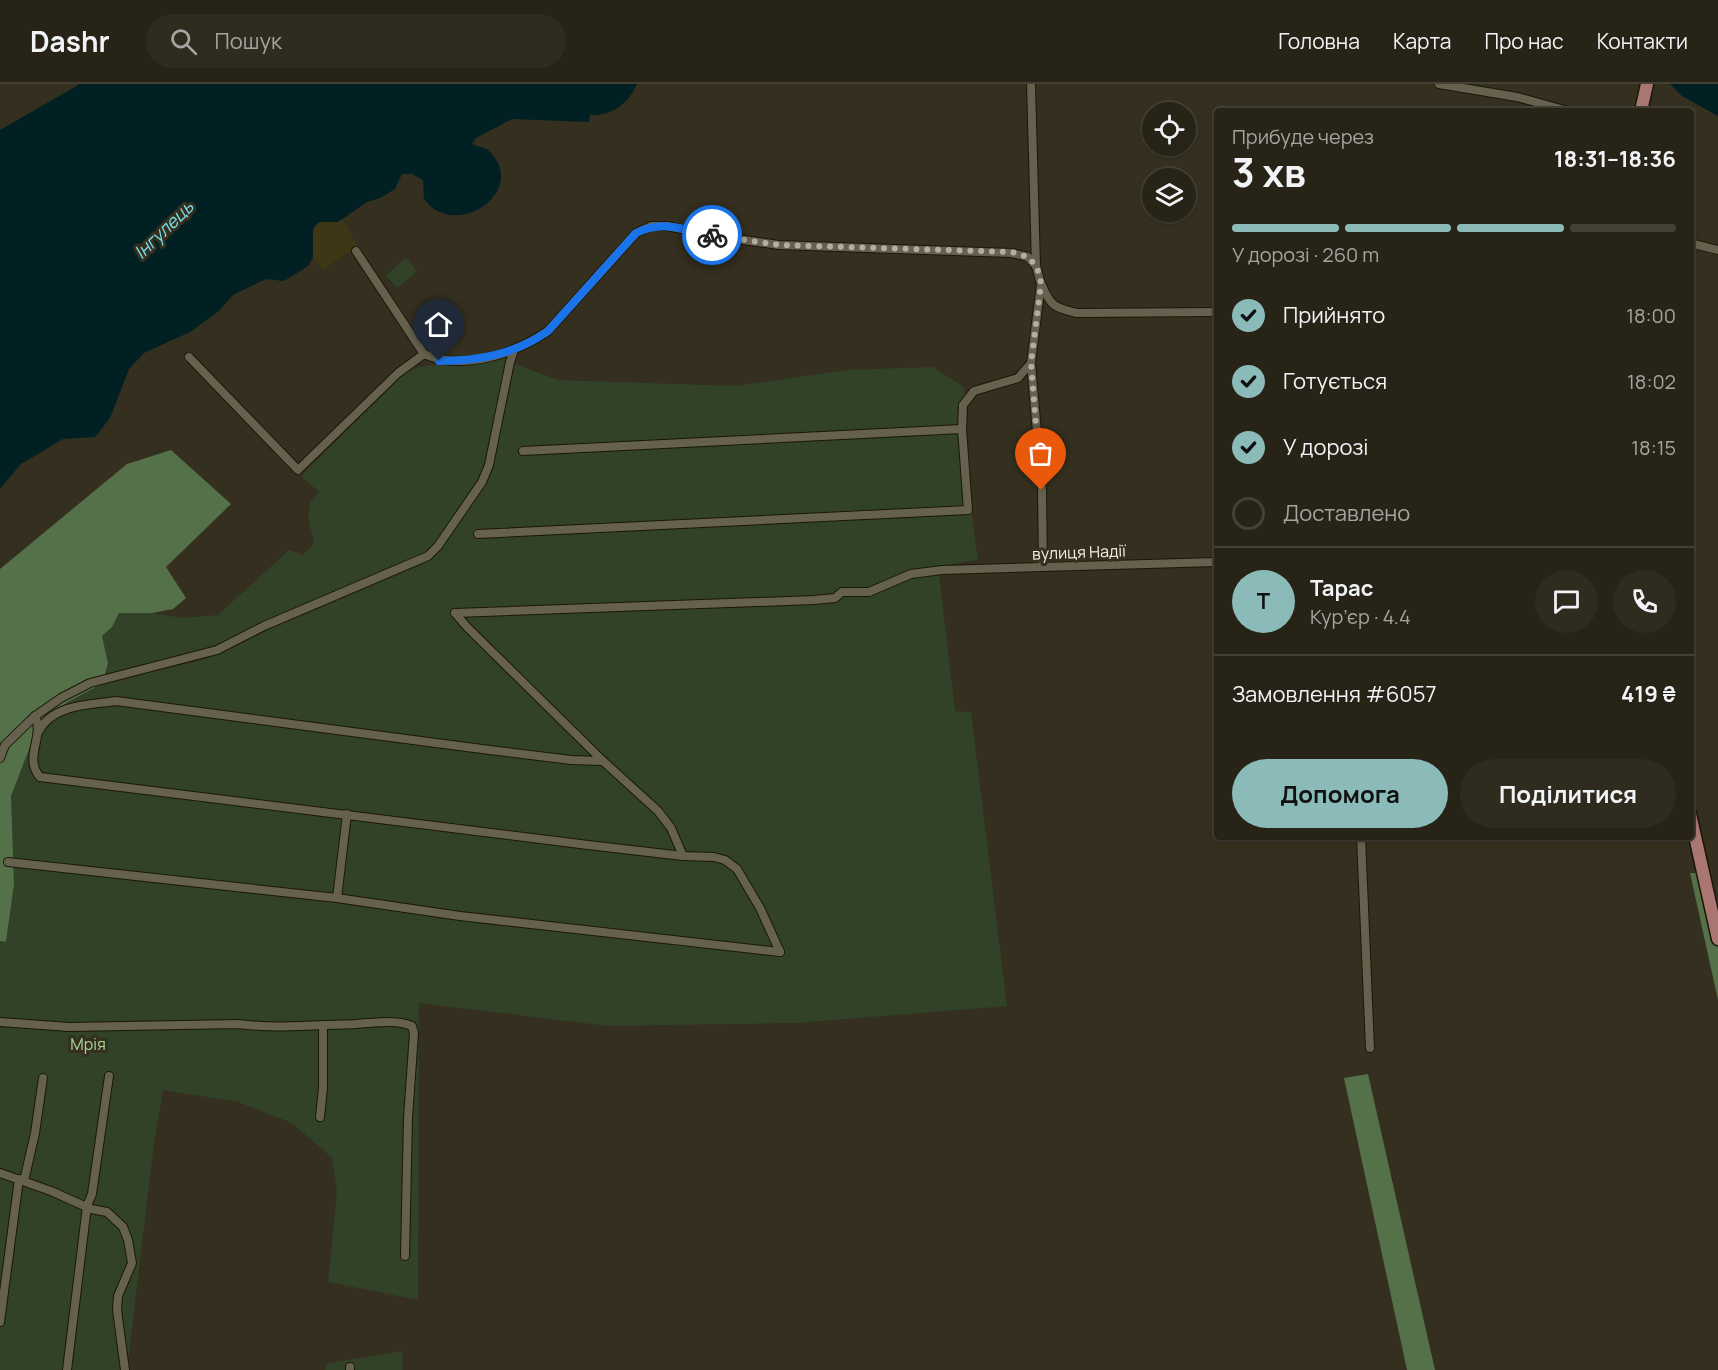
<!DOCTYPE html>
<html lang="uk">
<head>
<meta charset="utf-8">
<style>
  body { margin:0; font-family:Manrope,sans-serif; background:#2f2b1f; color:#f1f3f6; height:100vh; display:flex; flex-direction:column; font-size:22px; white-space:nowrap }
  * { box-sizing:border-box; margin:0 }
  p { font-size:20px; color:#a4a4a1 }
  .icon { flex:none; width:33px; height:33px; fill:none; stroke:currentColor; stroke-width:2; stroke-linecap:round; stroke-linejoin:round }
  .map { position:relative; flex:1; overflow:hidden }
  .side { position:absolute; left:1214px; top:24px; width:480px; height:732px; display:flex; flex-direction:column; background:#272316; border-radius:6px; box-shadow:0 2px 4px #0004,0 0 0 2px #434035 }
  .side>* { flex:none }
  .controls { position:absolute; left:1142px; top:18px; display:grid; gap:12px }
  .controls a { display:grid; place-items:center; width:54px; height:54px; border-radius:50%; background:#272316; box-shadow:0 2px 4px #0004,0 0 0 2px #434035; font-size:30px }
  .pin { position:absolute; display:grid; place-items:center; width:51px; height:51px; color:#fff; margin:-62px -26px; border-radius:50% 50% 50% 0; rotate:-45deg; box-shadow:0 0 6px #0007 }
  .pin .icon { rotate:45deg }
  .courier { position:absolute; display:grid; place-items:center; width:60px; height:60px; margin:-30px; border:4px solid #1a73e8; border-radius:50%; background:#fff; color:#222; box-shadow:0 2px 8px #0007 }
  .summary em { font-style:normal; font-weight:700 }
  .summary div { display:flex; flex-direction:column-reverse }
  .summary { display:flex; align-items:center; justify-content:space-between; height:102px; padding:0 18px }
  h1 { font-size:39px; font-weight:700; line-height:45px }
  .bar { display:grid; grid-template-columns:repeat(4,1fr); gap:9px 6px; align-content:center; height:72px; padding:0 18px }
  .bar i { height:8px; border-radius:4px; background:#434035 }
  .bar .selected { background:#8bbbb9 }
  .bar p { grid-column:span 4 }
  .line { display:flex; align-items:center; gap:15px; padding:0 18px; border-top:2px solid #434035 }
  .line div { flex:1 }
  .round { display:grid; place-items:center; flex:none; width:63px; height:63px; border-radius:32px; background:#2f2b1f }
  ol { padding:0 18px; list-style:none }
  li { display:flex; align-items:center; gap:18px; height:66px }
  li p { margin-inline-start:auto }
  li .icon { padding:6px; border-radius:50%; background:#8bbbb9; color:#111; stroke-width:4 }
  li:last-child { color:#a4a4a1 }
  li i { width:33px; height:33px; border:3px solid #434035; border-radius:50% }
  .action { display:flex; gap:12px; margin-top:auto; padding:12px 18px }
  .action a { flex:1; height:69px; border-radius:36px; background:#8bbbb9; color:#111; font-size:24px; font-weight:700; line-height:69px; text-align:center }
  .action a+a { background:#2f2b1f; color:#f1f3f6 }
  header { display:flex; align-items:center; gap:36px; box-sizing:border-box; height:84px; padding:0 30px; background:#272316; border-bottom:2px solid #434035 }
  header strong { font-size:28px }
  nav { display:flex; gap:33px; margin-inline-start:auto; font-size:21px }
  .search { width:420px; height:54px; background:#2f2b1f; display:flex; align-items:center; gap:15px; box-sizing:border-box; padding:0 21px; border-radius:33px; color:#a4a4a1; font-size:22px }
  .map>svg:first-child { display:block }
  .green { fill:#314229 }
  .forest { fill:#55714a }
  .sand { fill:#3f3616 }
  .water { fill:#002024 }
  .lines { fill:none; stroke-linecap:round; stroke-linejoin:round }
  .minor-casing { stroke:#1b1707; stroke-width:10 }
  .primary-casing { stroke:#1b1707; stroke-width:15 }
  .minor { stroke:#66614e; stroke-width:8 }
  .primary { stroke:#a97672; stroke-width:12 }
  .done { stroke:#b2aea1; stroke-width:6; stroke-dasharray:0 10.8 }
  .route { stroke:#1a73e8; stroke-width:8 }
  .labels { text-anchor:middle; stroke-width:6; stroke-linejoin:round; paint-order:stroke }
  .street-label { font-size:16px; fill:#f6f3e8; stroke:#342f1e }
  .park-label { font-size:16px; fill:#a8d696; stroke:#342f1e }
  .water-label { font-size:18px; font-style:italic; fill:#78e0ed; stroke:#342f1e }
</style>
</head>
<body>
<header>
<strong>Dashr</strong>
<div class="search"><svg class="icon" aria-label="search" viewBox="0 0 24 24"><circle cx="10" cy="10" r="6"/><path d="M15 15l6 6"/></svg>Пошук</div>
<nav><a>Головна</a><a>Карта</a><a>Про нас</a><a>Контакти</a></nav>
</header>
<div class="map">
<svg width="1718" height="1286" viewBox="0 0 1718 1286">
  <rect width="100%" height="100%" fill="#342f1e"/>
  <g class="green">
    <polygon points="406,174 417,187 397,204 386,191"/>
    <path d="M507,271L485,380C472,409 449,444 427,468L229,556L196,568L105,590L108,579L102,552L112,543L119,529H152L182,534L218,531L289,466L303,471L314,459L308,433L310,419L319,408L301,392L402,292C422,276 438,284 461,281C477,279 492,275 507,271Z"/>
    <polygon points="515,280 558,296 736,302 846,286 933,283 964,303 971,426 978,476 938,482 955,627 971,628 1007,922 797,939 608,942 419,919 418,1216 328,1198 337,1107 332,1074 292,1039 238,1018 163,1006 154,1059 127,1286 0,1286 0,857 6,858 14,800 11,712 40,637 68,618 105,598 198,577 220,570 266,547 423,480 441,463 485,400 493,381"/>
    <polygon points="402,1267 403,1286 325,1286 328,1279"/>
  </g>
  <g class="forest">
    <polygon points="171,366 231,420 166,483 186,514 173,525 152,529 119,529 112,543 102,552 108,579 105,590 105,598 68,618 40,637 11,712 14,800 6,858 0,857 0,485 127,380"/>
    <polygon points="1690,789 1702,789 1718,863 1718,916"/>
    <polygon points="1368,990 1435,1286 1407,1286 1344,994"/>
  </g>
  <polygon class="sand" points="342,135 358,162 323,186 313,173 313,145 320,137 338,138"/>
  <g class="water">
    <path d="M80,0H637C628,20 612,32 590,31L589,38L512,35L476,54L472,60C478,63 485,63 489,67C526,103 469,148 434,125C431,123 427,118 424,115L423,96L412,90H402L395,105L380,114L367,118L338,138H319L313,145V173L309,181L302,186L284,197L266,195L233,211L219,227L190,248L144,269L129,285L110,334L95,353L63,355L21,380L0,405V46Z"/>
    <polygon points="1670,0 1718,0 1718,32 1682,12"/>
  </g>
  <g class="lines">
    <g class="minor-casing">
      <g id="minor">
        <polyline points="1031,0 1036,182 1041,200 1031,279 1042,406 1043,482"/>
        <polyline points="1439,0 1517,13 1568,27"/>
        <polyline points="1690,159 1718,166"/>
        <path d="M356,167L424,270C464,287 514,270 548,247L636,149L651,142H667L723,153L779,161L1012,169L1028,173L1036,182"/>
        <path d="M1042,201C1050,222 1055,224 1077,229L1216,228"/>
        <polyline points="189,273 298,386 398,289 424,270"/>
        <polyline points="523,367 962,345"/>
        <polyline points="478,450 968,426 962,345 963,321 974,307 1018,294 1031,279"/>
        <polyline points="455,529 814,516 835,514 842,508 869,508 911,490 942,486 1216,478"/>
        <polyline points="455,529 467,543 603,677"/>
        <path d="M35,632C45,652 23,674 40,693L588,761L683,772L714,773L725,776L737,785L760,824L780,868"/>
        <path d="M38,648C53,620 88,621 116,617L482,665L571,676L603,677L658,727L671,744L683,772"/>
        <polyline points="0,674 5,661 35,632 61,614 90,599 217,566 264,542 428,472 438,462 482,398 489,381 510,278 514,266"/>
        <polyline points="1361,753 1370,964"/>
        <polyline points="8,778 337,814 460,832 780,868"/>
        <polyline points="337,814 347,730"/>
        <path d="M0,938L69,943L238,940C277,945 317,941 356,940C375,939 394,935 412,942L414,949L408,1034L405,1172"/>
        <polyline points="320,1033 323,1004 323,941"/>
        <polyline points="0,1089 51,1107 91,1125 107,1128 123,1143 128,1156 132,1179 118,1212 117,1226 125,1286"/>
        <polyline points="24,1097 35,1049 43,994"/>
        <polyline points="0,1238 19,1095"/>
        <polyline points="350,1283 350,1286"/>
        <polyline points="67,1286 87,1122 92,1110 109,992"/>
      </g>
    </g>
    <g class="primary-casing">
      <g id="primary">
        <polyline points="1641,27 1647,0"/>
        <polyline points="1690,730 1718,855"/>
      </g>
    </g>
    <use href="#minor" class="minor"/>
    <use href="#primary" class="primary"/>
  </g>
  <g class="lines">
    <polyline class="done" points="712,151 779,161 1012,168 1028,173 1036,182 1040,192 1041,200 1031,279 1041,406"/>
    <path class="route" d="M439,277C479,277 515,270 548,247L636,149C663,136 683,145 712,151"/>
  </g>
  <g class="labels">
    <g class="street-label">
      <text transform="translate(1079 468) rotate(-2)" y="6">вулиця Надії</text>
    </g>
    <g class="park-label">
      <text x="88" y="966">Мрія</text>
    </g>
    <g class="water-label">
      <text transform="translate(164 146) rotate(-44)" y="6">Інгулець</text>
    </g>
  </g>
</svg>
<div class="controls">
<a><svg class="icon" aria-label="locate" viewBox="0 0 24 24"><circle cx="12" cy="12" r="6"/><path d="M12 2v4M12 18v4M2 12h4M18 12h4"/></svg></a>
<a><svg class="icon" aria-label="layers" viewBox="0 0 24 24"><path d="M12 4l9 5-9 5-9-5zM3 14l9 5 9-5"/></svg></a>
</div>
<div class="pin" style="left:1041px;top:406px;background:#ea580c"><svg class="icon" aria-label="bag" viewBox="0 0 24 24"><path d="M5 8h14l-1 12H6zM9 8a3 3 0 0 1 6 0"/></svg></div>
<div class="pin" style="left:439px;top:277px;background:#1f2937"><svg class="icon" aria-label="home" viewBox="0 0 24 24"><path d="M3 11l9-7 9 7M6 9v11h12V9"/></svg></div>
<div class="courier" style="left:712px;top:151px"><svg class="icon" aria-label="bike" viewBox="0 0 24 24"><circle cx="6" cy="16" r="4"/><circle cx="18" cy="16" r="4"/><path d="M6 16l4-8h5l3 8M10 8l3 8H6M13 5h3"/></svg></div>
<section class="side">
<div class="summary"><div><h1>3 хв</h1><p>Прибуде через</p></div><em>18:31–18:36</em></div>
<div class="bar"><i class="selected"></i><i class="selected"></i><i class="selected"></i><i></i><p>У дорозі · 260 m</p></div>
<ol>
<li><svg class="icon" aria-label="check" viewBox="0 0 24 24"><path d="M5 12l5 5 9-10"/></svg>Прийнято<p>18:00</p></li>
<li><svg class="icon" aria-label="check" viewBox="0 0 24 24"><path d="M5 12l5 5 9-10"/></svg>Готується<p>18:02</p></li>
<li><svg class="icon" aria-label="check" viewBox="0 0 24 24"><path d="M5 12l5 5 9-10"/></svg>У дорозі<p>18:15</p></li>
<li><i></i>Доставлено</li>
</ol>
<div class="line" style="height:108px"><b class="round" style="background:#8bbbb9;color:#111">Т</b><div><b>Тарас</b><p>Кур’єр · 4.4</p></div><a class="round"><svg class="icon" aria-label="chat" viewBox="0 0 24 24"><path d="M4 5h16v11H9l-5 4z"/></svg></a><a class="round"><svg class="icon" aria-label="phone" viewBox="0 0 24 24"><path d="M5 4h4l2 5-3 2q2 4 5 5l2-3 5 2v4C11 20 4 13 5 4z"/></svg></a></div>
<div class="line" style="height:78px"><div>Замовлення #6057</div><b>419 ₴</b></div>
<div class="action"><a>Допомога</a><a>Поділитися</a></div>
</section>
</div>
</body>
</html>
